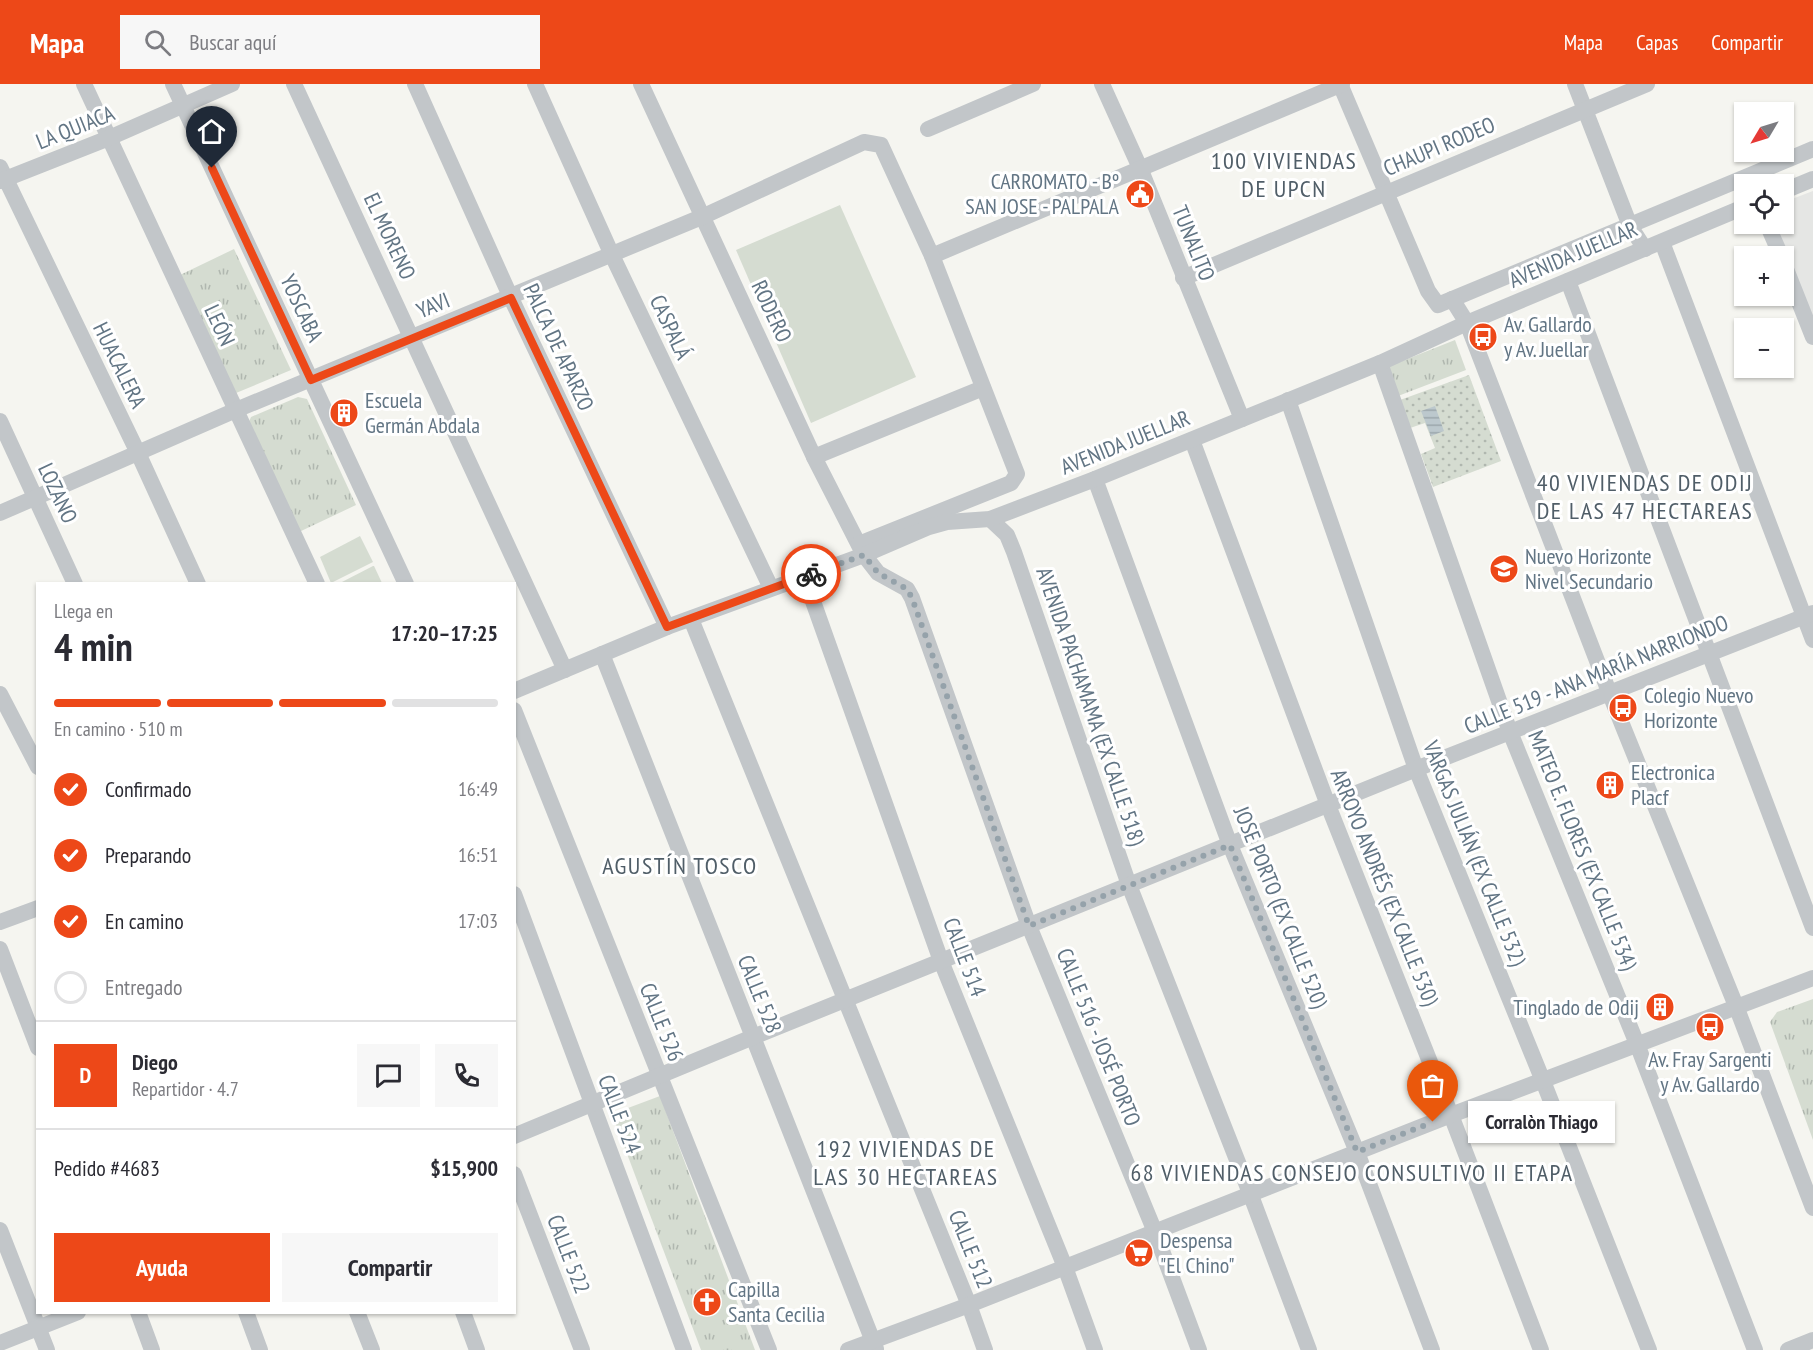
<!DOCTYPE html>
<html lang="es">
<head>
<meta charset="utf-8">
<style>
  body { margin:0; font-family:"PT Sans Narrow",sans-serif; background:#f7f7f7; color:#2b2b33; height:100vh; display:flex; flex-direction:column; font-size:22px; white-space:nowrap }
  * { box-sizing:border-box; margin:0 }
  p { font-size:20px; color:#7c7c81 }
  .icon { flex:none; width:33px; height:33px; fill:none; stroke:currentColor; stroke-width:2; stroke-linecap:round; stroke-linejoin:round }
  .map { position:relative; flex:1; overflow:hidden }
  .panel { position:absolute; left:36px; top:498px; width:480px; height:732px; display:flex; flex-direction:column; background:#fff; border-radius:0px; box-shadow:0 2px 4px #0004 }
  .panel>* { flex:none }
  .needle { width:39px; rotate:232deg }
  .fabs { position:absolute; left:1734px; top:18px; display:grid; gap:12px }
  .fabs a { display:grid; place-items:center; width:60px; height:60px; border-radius:0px; background:#fff; box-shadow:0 2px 4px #0004; font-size:30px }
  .pin { position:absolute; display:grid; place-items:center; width:51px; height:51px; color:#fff; margin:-62px -26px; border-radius:50% 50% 50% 0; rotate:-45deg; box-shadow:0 0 6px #0007 }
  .pin .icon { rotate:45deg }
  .courier { position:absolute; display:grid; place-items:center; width:60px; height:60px; margin:-30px; border:4px solid #ed4818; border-radius:50%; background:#fff; color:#222; box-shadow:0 2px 8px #0007 }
  .bubble { position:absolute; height:42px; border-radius:0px; background:#fff; box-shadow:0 2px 4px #0004; font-size:20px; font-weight:600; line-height:42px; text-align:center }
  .overview em { font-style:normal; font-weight:600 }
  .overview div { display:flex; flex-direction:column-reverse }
  .overview { display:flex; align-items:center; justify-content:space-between; height:102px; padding:0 18px }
  h1 { font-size:39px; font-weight:600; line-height:45px }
  .bar { display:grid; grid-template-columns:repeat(4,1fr); gap:9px 6px; align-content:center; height:72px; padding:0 18px }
  .bar i { height:8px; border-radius:4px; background:#e1e1e2 }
  .bar .current { background:#ed4818 }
  .bar p { grid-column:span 4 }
  .line { display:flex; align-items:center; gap:15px; padding:0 18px; border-top:2px solid #e1e1e2 }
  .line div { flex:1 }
  .round { display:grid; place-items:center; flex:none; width:63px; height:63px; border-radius:0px; background:#f7f7f7 }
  ol { padding:0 18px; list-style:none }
  li { display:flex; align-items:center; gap:18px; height:66px }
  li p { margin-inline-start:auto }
  li .icon { padding:6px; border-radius:50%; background:#ed4818; color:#fff; stroke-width:4 }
  li:last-child { color:#7c7c81 }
  li i { width:33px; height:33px; border:3px solid #e1e1e2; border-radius:50% }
  .action { display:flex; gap:12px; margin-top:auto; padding:12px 18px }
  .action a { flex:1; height:69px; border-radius:0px; background:#ed4818; color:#fff; font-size:24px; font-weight:600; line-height:69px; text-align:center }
  .action a+a { background:#f7f7f7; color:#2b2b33 }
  header { display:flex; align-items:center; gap:36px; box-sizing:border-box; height:84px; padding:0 30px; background:#ed4818; color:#fff }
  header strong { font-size:28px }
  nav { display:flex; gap:33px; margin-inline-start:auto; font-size:21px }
  .search { width:420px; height:54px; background:#f7f7f7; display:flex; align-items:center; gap:15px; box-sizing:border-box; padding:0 21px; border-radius:0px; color:#7c7c81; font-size:22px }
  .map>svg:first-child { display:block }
  .built { fill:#e5e6e4 }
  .grass { fill:#d5dcd1 }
  .park { fill:url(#park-tufts) }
  .garden { fill:url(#garden-dots) }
  .water { fill:url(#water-rules) }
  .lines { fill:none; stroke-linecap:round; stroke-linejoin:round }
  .minor { stroke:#c2c6c9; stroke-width:16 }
  .done { stroke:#95a2aa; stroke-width:6; stroke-dasharray:0 10.8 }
  .route { stroke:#ed4818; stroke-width:8 }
  .labels { text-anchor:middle; stroke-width:6; stroke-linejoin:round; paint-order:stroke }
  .street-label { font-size:22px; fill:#627584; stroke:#fff }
  .poi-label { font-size:22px; fill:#627584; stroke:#fff; text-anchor:start }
  .neighbourhood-label { font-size:24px; letter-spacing:1.5px; fill:#505e68; stroke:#fff }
</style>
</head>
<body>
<header>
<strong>Mapa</strong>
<div class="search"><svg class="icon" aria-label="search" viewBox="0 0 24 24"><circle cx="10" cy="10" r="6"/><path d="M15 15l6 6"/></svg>Buscar aquí</div>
<nav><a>Mapa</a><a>Capas</a><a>Compartir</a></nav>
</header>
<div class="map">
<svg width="1813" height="1266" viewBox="0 0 1813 1266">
  <defs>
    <pattern id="park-tufts" width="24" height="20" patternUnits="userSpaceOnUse" patternTransform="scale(1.5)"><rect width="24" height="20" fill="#d5dcd1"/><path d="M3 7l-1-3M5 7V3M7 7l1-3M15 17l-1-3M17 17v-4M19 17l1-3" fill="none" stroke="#b0b7af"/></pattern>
    <pattern id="garden-dots" width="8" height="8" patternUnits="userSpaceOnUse" patternTransform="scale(1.5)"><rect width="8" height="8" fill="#d5dcd1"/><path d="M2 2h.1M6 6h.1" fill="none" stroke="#b0b7af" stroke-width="1.8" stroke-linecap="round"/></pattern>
    <pattern id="water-rules" width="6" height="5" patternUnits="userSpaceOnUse" patternTransform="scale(1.5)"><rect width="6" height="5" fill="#bcc8cd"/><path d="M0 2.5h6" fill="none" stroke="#9ca7ac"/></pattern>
  </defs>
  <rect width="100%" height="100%" fill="#f5f5f0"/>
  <polygon class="built" points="1813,107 1813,234 1776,140 1784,140 1784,118"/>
  <g class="grass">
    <polygon points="840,121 916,293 811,339 736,166"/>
    <polygon points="360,452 373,478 331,499 320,473"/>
    <polygon points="374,482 382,499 340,499 373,482"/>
  </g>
  <g class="park">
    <polygon points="234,165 291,286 236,309 180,191"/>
    <polygon points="1455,256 1466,286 1398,312 1387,283"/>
    <polygon points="298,313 307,315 356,421 299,448 248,340 251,333"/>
    <polygon points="1813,915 1813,1056 1770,938 1777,928"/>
    <polygon points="660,1012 755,1266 701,1266 612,1030"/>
  </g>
  <polygon class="garden" points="1469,291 1501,377 1433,403 1421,370 1435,364 1425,339 1410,344 1400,316"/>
  <polygon class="water" points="1435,322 1444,347 1431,352 1421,327"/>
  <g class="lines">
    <g class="minor">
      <polyline points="84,0 317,500"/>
      <polyline points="173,0 406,500"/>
      <polyline points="294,0 565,586"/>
      <polyline points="415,0 511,214 667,543"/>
      <polyline points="535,0 612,171 771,504"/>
      <polyline points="641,0 814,373 864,471 878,489 907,505 912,514 1029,842 1155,1148 1199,1266"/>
      <polyline points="1102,0 1140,84 1242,335"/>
      <polyline points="1340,0 1428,207 1438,221 1813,65"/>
      <polyline points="1575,0 1630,142 1645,165"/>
      <polyline points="928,45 1033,0"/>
      <polyline points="0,83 138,369 198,500"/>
      <polyline points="0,97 109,54 232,0"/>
      <polyline points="1784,107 1813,95"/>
      <polyline points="1767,140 1781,172"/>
      <polyline points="1662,158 1813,556"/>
      <polyline points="932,172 1342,0"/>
      <polyline points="1784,180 1813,253"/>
      <polyline points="1183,194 1647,0"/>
      <polyline points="1568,197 1813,844"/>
      <polyline points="1452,215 1467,239 1609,608 1736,922 1813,1124"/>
      <polyline points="1380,279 1510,648 1637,960 1755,1266"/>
      <polyline points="1288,316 1416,685 1543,997 1649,1266"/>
      <polyline points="0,337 75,500"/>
      <polyline points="1192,356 1328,721 1451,1031 1541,1266"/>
      <polyline points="814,373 983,304"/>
      <polyline points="1095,395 1230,761 1357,1068 1432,1266"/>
      <polyline points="0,429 236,326 704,132 864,58 881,61 932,172 1017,390 1011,399 859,460"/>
      <polyline points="990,435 1007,451 1014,468 1129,801 1250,1109 1309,1266"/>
      <polyline points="804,492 941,877 1065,1183 1095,1266"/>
      <polyline points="691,535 969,1221 985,1266"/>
      <polyline points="602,570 876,1265"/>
      <polyline points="514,607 667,543 864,471 929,443 947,438 990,435 1095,395 1380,279 1467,239 1744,123"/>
      <polyline points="0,610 38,683"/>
      <polyline points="514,626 769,1266"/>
      <polyline points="514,810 684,1266"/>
      <polyline points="0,838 38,824"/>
      <polyline points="0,865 38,964"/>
      <polyline points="514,1052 753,953 1416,685 1813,529"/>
      <polyline points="514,1090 582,1266"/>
      <polyline points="0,1146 47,1266"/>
      <polyline points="138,1228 152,1266"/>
      <polyline points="246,1228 260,1266"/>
      <polyline points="357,1228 372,1266"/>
      <polyline points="463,1228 477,1266"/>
      <polyline points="0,1259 78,1228"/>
      <polyline points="848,1266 969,1221 1451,1031 1813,894"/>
      <polyline points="1788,1266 1813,1256"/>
    </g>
  </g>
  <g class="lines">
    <polyline class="done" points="811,490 864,471 878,489 907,505 912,514 1029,842 1230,761 1357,1068 1433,1038"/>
    <polyline class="route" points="212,84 311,296 511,214 667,543 811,490"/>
  </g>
  <defs>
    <g id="civic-disc" transform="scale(1.5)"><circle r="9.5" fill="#ed4818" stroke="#fff"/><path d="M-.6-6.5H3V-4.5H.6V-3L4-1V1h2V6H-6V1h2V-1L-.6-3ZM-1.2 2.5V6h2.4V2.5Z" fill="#fff"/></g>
    <g id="bus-disc" transform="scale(1.5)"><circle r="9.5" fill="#ed4818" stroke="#fff"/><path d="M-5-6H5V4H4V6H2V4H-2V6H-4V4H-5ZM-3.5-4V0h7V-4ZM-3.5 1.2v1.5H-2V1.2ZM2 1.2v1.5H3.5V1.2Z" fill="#fff"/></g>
    <g id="building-disc" transform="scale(1.5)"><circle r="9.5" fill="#ed4818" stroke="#fff"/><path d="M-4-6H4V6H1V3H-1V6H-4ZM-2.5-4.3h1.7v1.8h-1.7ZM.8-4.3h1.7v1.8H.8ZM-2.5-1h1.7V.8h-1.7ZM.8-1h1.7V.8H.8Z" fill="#fff"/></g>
    <g id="school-disc" transform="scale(1.5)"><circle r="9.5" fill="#ed4818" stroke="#fff"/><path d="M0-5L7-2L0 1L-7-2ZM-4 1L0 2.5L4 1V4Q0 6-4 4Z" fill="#fff"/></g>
    <g id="supermarket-disc" transform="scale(1.5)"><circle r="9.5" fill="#ed4818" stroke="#fff"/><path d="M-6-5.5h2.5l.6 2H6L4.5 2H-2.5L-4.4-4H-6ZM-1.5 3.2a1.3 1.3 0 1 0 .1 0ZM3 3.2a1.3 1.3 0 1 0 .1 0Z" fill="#fff"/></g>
    <g id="church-disc" transform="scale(1.5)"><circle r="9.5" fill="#ed4818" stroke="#fff"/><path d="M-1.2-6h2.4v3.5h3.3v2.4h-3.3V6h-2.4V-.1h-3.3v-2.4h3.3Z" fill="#fff"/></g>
  </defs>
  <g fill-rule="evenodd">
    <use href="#civic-disc" x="1140" y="110"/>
    <use href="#bus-disc" x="1483" y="253"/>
    <use href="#building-disc" x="344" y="329"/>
    <use href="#school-disc" x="1504" y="485"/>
    <use href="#bus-disc" x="1623" y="624"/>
    <use href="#building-disc" x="1610" y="701"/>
    <use href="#building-disc" x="1660" y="923"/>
    <use href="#bus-disc" x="1710" y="943"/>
    <use href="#supermarket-disc" x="1139" y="1169"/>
    <use href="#church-disc" x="707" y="1218"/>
  </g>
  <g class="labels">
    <g class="street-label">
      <text transform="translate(75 43) rotate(-22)" y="8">LA QUIACA</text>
      <text transform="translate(1439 62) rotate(-23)" y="8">CHAUPI RODEO</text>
      <text transform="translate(390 152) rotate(65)" y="8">EL MORENO</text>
      <text transform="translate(1194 159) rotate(68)" y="8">TUNALITO</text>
      <text transform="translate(1573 170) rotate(-23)" y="8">AVENIDA JUELLAR</text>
      <text transform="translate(433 221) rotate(-22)" y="8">YAVI</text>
      <text transform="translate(302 224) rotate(65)" y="8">YOSCABA</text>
      <text transform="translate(772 227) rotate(65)" y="8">RODERO</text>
      <text transform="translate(220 241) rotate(65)" y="8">LEÓN</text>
      <text transform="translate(671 243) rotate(65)" y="8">CASPALÁ</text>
      <text transform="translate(559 263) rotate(65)" y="8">PALCA DE APARZO</text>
      <text transform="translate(120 281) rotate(64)" y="8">HUACALERA</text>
      <text transform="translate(1125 358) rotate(-22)" y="8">AVENIDA JUELLAR</text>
      <text transform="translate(58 409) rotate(65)" y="8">LOZANO</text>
      <text transform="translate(1596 590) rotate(-22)" y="8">CALLE 519 - ANA MARÍA NARRIONDO</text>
      <text transform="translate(1091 622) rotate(71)" y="8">AVENIDA PACHAMAMA (EX CALLE 518)</text>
      <text transform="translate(1583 766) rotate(68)" y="8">MATEO E. FLORES (EX CALLE 534)</text>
      <text transform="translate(1475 769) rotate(68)" y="8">VARGAS JULIÁN (EX CALLE 532)</text>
      <text transform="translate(1385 803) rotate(68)" y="8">ARROYO ANDRÉS (EX CALLE 530)</text>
      <text transform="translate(1281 823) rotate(68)" y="8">JOSE PORTO (EX CALLE 520)</text>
      <text transform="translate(965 873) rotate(69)" y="8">CALLE 514</text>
      <text transform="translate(760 910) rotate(68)" y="8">CALLE 528</text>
      <text transform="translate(662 938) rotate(68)" y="8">CALLE 526</text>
      <text transform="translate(1099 953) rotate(68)" y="8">CALLE 516 - JOSÉ PORTO</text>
      <text transform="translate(620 1030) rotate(69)" y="8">CALLE 524</text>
      <text transform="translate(971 1165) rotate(68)" y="8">CALLE 512</text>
      <text transform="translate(569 1170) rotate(69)" y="8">CALLE 522</text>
    </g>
    <g class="poi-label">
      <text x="1119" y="105" text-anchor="end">CARROMATO - Bº<tspan x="1119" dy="25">SAN JOSE - PALPALA</tspan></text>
      <text x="1504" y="248">Av. Gallardo<tspan x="1504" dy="25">y Av. Juellar</tspan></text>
      <text x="365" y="324">Escuela<tspan x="365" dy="25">Germán Abdala</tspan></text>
      <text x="1525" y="480">Nuevo Horizonte<tspan x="1525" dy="25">Nivel Secundario</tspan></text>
      <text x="1644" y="619">Colegio Nuevo<tspan x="1644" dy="25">Horizonte</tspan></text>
      <text x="1631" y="696">Electronica<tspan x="1631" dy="25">Placf</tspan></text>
      <text x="1639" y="931" text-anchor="end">Tinglado de Odij</text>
      <text x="1710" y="983" text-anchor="middle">Av. Fray Sargenti<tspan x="1710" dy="25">y Av. Gallardo</tspan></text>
      <text x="1160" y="1164">Despensa<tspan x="1160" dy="25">"El Chino"</tspan></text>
      <text x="728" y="1213">Capilla<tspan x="728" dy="25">Santa Cecilia</tspan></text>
    </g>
    <g class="neighbourhood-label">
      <text x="1284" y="85">100 VIVIENDAS<tspan x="1284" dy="28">DE UPCN</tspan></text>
      <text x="1645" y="407">40 VIVIENDAS DE ODIJ<tspan x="1645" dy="28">DE LAS 47 HECTAREAS</tspan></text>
      <text x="680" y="790">AGUSTÍN TOSCO</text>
      <text x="906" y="1073">192 VIVIENDAS DE<tspan x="906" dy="28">LAS 30 HECTAREAS</tspan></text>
      <text x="1352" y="1097">68 VIVIENDAS CONSEJO CONSULTIVO II ETAPA</text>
    </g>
  </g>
</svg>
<div class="fabs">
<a><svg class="needle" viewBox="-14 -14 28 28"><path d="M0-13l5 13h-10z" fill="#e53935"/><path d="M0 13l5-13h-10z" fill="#7c7c81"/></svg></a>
<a><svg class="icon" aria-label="locate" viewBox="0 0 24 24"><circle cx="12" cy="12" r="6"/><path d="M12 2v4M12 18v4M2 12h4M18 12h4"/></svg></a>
<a>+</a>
<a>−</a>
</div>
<div class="pin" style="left:1433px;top:1038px;background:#ea580c"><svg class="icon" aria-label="bag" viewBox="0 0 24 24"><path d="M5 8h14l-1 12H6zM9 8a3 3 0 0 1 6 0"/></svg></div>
<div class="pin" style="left:212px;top:84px;background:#1f2937"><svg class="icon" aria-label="home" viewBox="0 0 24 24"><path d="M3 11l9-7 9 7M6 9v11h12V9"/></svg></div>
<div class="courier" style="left:811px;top:490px"><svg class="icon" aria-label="bike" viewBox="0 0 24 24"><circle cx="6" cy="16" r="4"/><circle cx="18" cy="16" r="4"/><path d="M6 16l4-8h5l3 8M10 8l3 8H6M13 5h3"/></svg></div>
<div class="bubble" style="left:1468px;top:1017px;width:147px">Corralòn Thiago</div>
<section class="panel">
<div class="overview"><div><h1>4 min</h1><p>Llega en</p></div><em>17:20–17:25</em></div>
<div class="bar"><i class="current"></i><i class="current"></i><i class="current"></i><i></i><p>En camino · 510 m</p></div>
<ol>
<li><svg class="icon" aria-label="check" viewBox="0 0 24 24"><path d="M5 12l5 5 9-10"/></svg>Confirmado<p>16:49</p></li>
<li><svg class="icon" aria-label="check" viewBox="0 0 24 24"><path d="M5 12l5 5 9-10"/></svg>Preparando<p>16:51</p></li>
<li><svg class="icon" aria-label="check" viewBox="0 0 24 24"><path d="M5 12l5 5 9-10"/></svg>En camino<p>17:03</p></li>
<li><i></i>Entregado</li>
</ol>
<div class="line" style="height:108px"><b class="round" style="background:#ed4818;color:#fff">D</b><div><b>Diego</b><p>Repartidor · 4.7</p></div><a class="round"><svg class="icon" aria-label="chat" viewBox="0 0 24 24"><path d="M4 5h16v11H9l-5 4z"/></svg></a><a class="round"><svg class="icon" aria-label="phone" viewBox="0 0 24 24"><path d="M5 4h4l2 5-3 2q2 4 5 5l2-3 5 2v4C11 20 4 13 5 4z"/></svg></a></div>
<div class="line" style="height:78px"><div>Pedido #4683</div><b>$15,900</b></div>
<div class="action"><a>Ayuda</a><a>Compartir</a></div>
</section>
</div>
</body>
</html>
